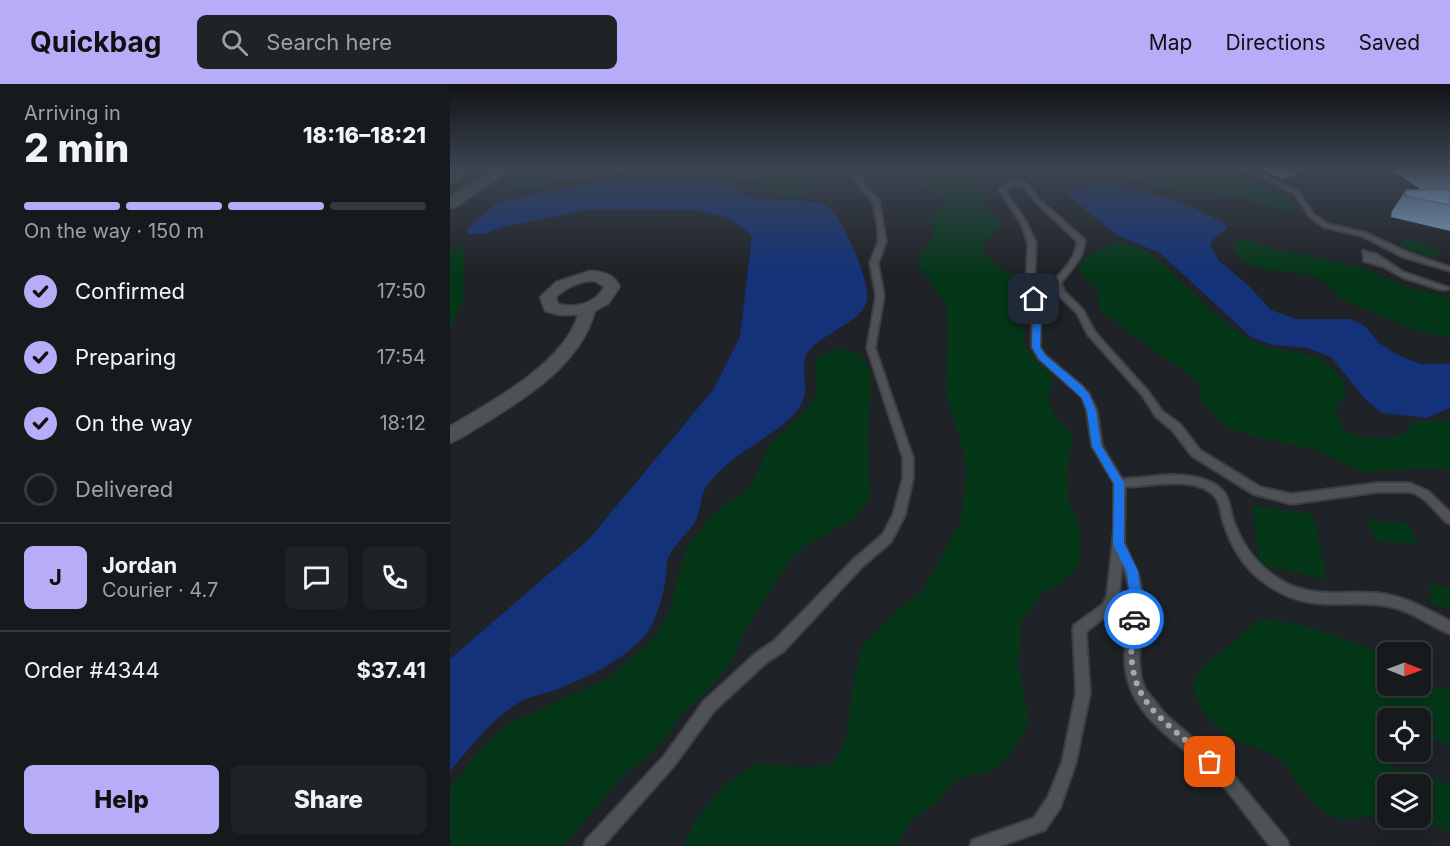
<!DOCTYPE html>
<html lang="en">
<head>
<meta charset="utf-8">
<style>
  body { margin:0; font-family:Inter,sans-serif; background:#202325; color:#f1f3f6; height:100vh; display:flex; flex-direction:column; font-size:22px; white-space:nowrap }
  * { box-sizing:border-box; margin:0 }
  p { font-size:20px; color:#9ea1a3 }
  .icon { flex:none; width:33px; height:33px; fill:none; stroke:currentColor; stroke-width:2; stroke-linecap:round; stroke-linejoin:round }
  .map { position:relative; flex:1; overflow:hidden }
  .side { display:flex; flex-direction:column; background:#171a1c; width:450px }
  .side>* { flex:none }
  .needle { width:39px; rotate:91deg }
  .tools { position:absolute; left:927px; top:558px; display:grid; gap:12px }
  .tools a { display:grid; place-items:center; width:54px; height:54px; border-radius:9px; background:#171a1c; box-shadow:0 3px 15px #0003,0 0 0 2px #36383b; font-size:30px }
  .pin { position:absolute; display:grid; place-items:center; width:51px; height:51px; color:#fff; margin:-26px; border-radius:12px; box-shadow:0 3px 9px #0006 }
  .courier { position:absolute; display:grid; place-items:center; width:60px; height:60px; margin:-30px; border:4px solid #1a73e8; border-radius:50%; background:#fff; color:#222; box-shadow:0 2px 8px #0007 }
  .summary em { font-style:normal; font-weight:800 }
  .summary div { display:flex; flex-direction:column-reverse }
  .summary { display:flex; align-items:center; justify-content:space-between; height:102px; padding:0 24px }
  h1 { font-size:39px; font-weight:800; line-height:45px }
  .bar { display:grid; grid-template-columns:repeat(4,1fr); gap:9px 6px; align-content:center; height:72px; padding:0 24px }
  .bar i { height:8px; border-radius:4px; background:#36383b }
  .bar .active { background:#b6acf8 }
  .bar p { grid-column:span 4 }
  .line { display:flex; align-items:center; gap:15px; padding:0 24px; border-top:2px solid #36383b }
  .line div { flex:1 }
  .round { display:grid; place-items:center; flex:none; width:63px; height:63px; border-radius:9px; background:#202325 }
  ol { padding:0 24px; list-style:none }
  li { display:flex; align-items:center; gap:18px; height:66px }
  li p { margin-inline-start:auto }
  li .icon { padding:6px; border-radius:50%; background:#b6acf8; color:#111; stroke-width:4 }
  li:last-child { color:#9ea1a3 }
  li i { width:33px; height:33px; border:3px solid #36383b; border-radius:50% }
  .button { display:flex; gap:12px; margin-top:auto; padding:12px 24px }
  .button a { flex:1; height:69px; border-radius:9px; background:#b6acf8; color:#111; font-size:24px; font-weight:800; line-height:69px; text-align:center }
  .button a+a { background:#202325; color:#f1f3f6 }
  header { display:flex; align-items:center; gap:36px; box-sizing:border-box; height:84px; padding:0 30px; background:#b6acf8; color:#111 }
  header strong { font-size:28px }
  nav { display:flex; gap:33px; margin-inline-start:auto; font-size:21px }
  .search { width:420px; height:54px; background:#202325; display:flex; align-items:center; gap:15px; box-sizing:border-box; padding:0 21px; border-radius:9px; color:#9ea1a3; font-size:22px }
  main { display:flex; flex:1; min-height:0 }
  .map>svg:first-child { display:block }
  .green { fill:#043718 }
  .water { fill:#14327a }
  .lines { fill:none; stroke-linecap:round; stroke-linejoin:round }
  .service-casing { stroke:#3c3e41; stroke-width:4 }
  .minor-casing { stroke:#3c3e41; stroke-width:3 }
  .tertiary-casing { stroke:#3c3e41; stroke-width:3 }
  .service { fill:#4e5155; fill-rule:evenodd }
  .minor { fill:#4e5155; fill-rule:evenodd }
  .tertiary { fill:#4e5155; fill-rule:evenodd }
  .wall { fill:#86a9cf }
  .shaded-wall { fill:#6d89a9 }
  .building { fill:#9cc4f1; stroke:#6d89a9; stroke-width:1.5 }
  .route { fill:#1a73e8 }
  .done { stroke:#a6a9ac; stroke-width:6; stroke-dasharray:0 10.8 }
</style>
</head>
<body>
<header>
<strong>Quickbag</strong>
<div class="search"><svg class="icon" aria-label="search" viewBox="0 0 24 24"><circle cx="10" cy="10" r="6"/><path d="M15 15l6 6"/></svg>Search here</div>
<nav><a>Map</a><a>Directions</a><a>Saved</a></nav>
</header>
<main>
<section class="side">
<div class="summary"><div><h1>2 min</h1><p>Arriving in</p></div><em>18:16–18:21</em></div>
<div class="bar"><i class="active"></i><i class="active"></i><i class="active"></i><i></i><p>On the way · 150 m</p></div>
<ol>
<li><svg class="icon" aria-label="check" viewBox="0 0 24 24"><path d="M5 12l5 5 9-10"/></svg>Confirmed<p>17:50</p></li>
<li><svg class="icon" aria-label="check" viewBox="0 0 24 24"><path d="M5 12l5 5 9-10"/></svg>Preparing<p>17:54</p></li>
<li><svg class="icon" aria-label="check" viewBox="0 0 24 24"><path d="M5 12l5 5 9-10"/></svg>On the way<p>18:12</p></li>
<li><i></i>Delivered</li>
</ol>
<div class="line" style="height:108px"><b class="round" style="background:#b6acf8;color:#111">J</b><div><b>Jordan</b><p>Courier · 4.7</p></div><a class="round"><svg class="icon" aria-label="chat" viewBox="0 0 24 24"><path d="M4 5h16v11H9l-5 4z"/></svg></a><a class="round"><svg class="icon" aria-label="phone" viewBox="0 0 24 24"><path d="M5 4h4l2 5-3 2q2 4 5 5l2-3 5 2v4C11 20 4 13 5 4z"/></svg></a></div>
<div class="line" style="height:78px"><div>Order #4344</div><b>$37.41</b></div>
<div class="button"><a>Help</a><a>Share</a></div>
</section>
<div class="map">
<svg width="1000" height="762" viewBox="0 0 1000 762">
  <rect width="100%" height="100%" fill="#1f2226"/>
  <g class="green">
    <polygon points="24,84 47,84 0,114 0,99"/>
    <path d="M354,84L367,87L370,97L361,101L357,109L350,113L327,112L312,105L311,98L285,99L281,94C290,86 339,84 354,84Z"/>
    <path d="M477,84H502L514,89L535,92L526,105L532,109L530,120L550,136L552,142L533,158L532,166L543,178L568,195L575,261L587,277L600,288L603,295L598,316L605,333L623,351L616,392L620,420L627,435L631,458L629,480L609,501L595,507L571,537L568,580L579,638L559,673L545,684L534,690H522L504,698L488,717L461,737L446,762H233L247,734L275,701L306,680L358,683L382,681L395,657L406,585L413,561L440,533L474,505L511,436L516,399L515,373L496,309L498,232L495,218L470,184L469,173C481,153 486,158 481,133L494,121V114L476,105L467,98L468,89Z"/>
    <polygon points="626,84 777,84 835,109 844,118 845,123 842,126 829,126 792,114 762,109 720,107 688,97"/>
    <path d="M94,91L102,95C94,106 75,107 61,105L60,102L70,94Z"/>
    <polygon points="955,154 990,166 985,174 950,162"/>
    <path d="M788,156H799L829,167L852,170L910,183L959,204L1000,213V254L970,248L888,214C874,173 804,203 783,165Z"/>
    <path d="M667,159C699,159 714,182 735,202C755,220 776,241 799,255C828,273 864,260 887,289C894,297 897,303 895,314L888,320L885,327L894,346C911,354 937,359 955,348C958,346 961,340 964,337H995L1000,334V387L985,384L913,388L867,366L798,351L780,344L765,332L752,318L748,298L649,226C654,194 634,206 629,181L644,168Z"/>
    <polygon points="15,161 13,217 0,244 0,167"/>
    <polygon points="385,265 405,267 414,274 422,293 417,351 420,414 403,436 355,462 340,476 298,541 278,583 257,608 235,627 205,668 173,691 114,762 0,762 0,704 30,666 58,641 160,593 203,555 219,529 237,462 269,424 296,407 310,384 318,363 358,324 366,309 365,275"/>
    <polygon points="802,422 863,430 877,496 810,480"/>
    <polygon points="917,436 957,439 968,460 927,457"/>
    <polygon points="978,499 1000,505 1000,524 982,520"/>
    <path d="M811,535C851,537 892,554 929,569L937,577L938,602H970L971,599L1000,606V661L984,655L971,656L970,634H938L937,647L933,650C930,666 934,677 948,686H971L988,697L1000,700V748L979,740L943,734H970V700H938L937,732C922,730 900,738 887,734C860,726 849,694 830,676C816,663 799,663 784,655C762,643 745,621 743,597L754,582Z"/>
  </g>
  <g class="water">
    <path d="M221,87C238,88 260,90 276,98C285,103 294,112 304,114C327,119 352,113 374,121C391,126 421,200 417,216C413,238 370,250 358,268C346,286 366,306 345,329C318,358 276,371 255,405C250,414 251,426 246,436C238,450 225,459 218,474C216,480 217,486 216,492C213,513 206,542 190,557C166,580 136,594 105,606C94,610 80,612 70,618C40,636 22,662 0,687V575L139,455L263,306L290,253L302,151L276,133L244,126L165,125L136,126L58,142L33,150H18L16,147L29,133L49,118L184,90Z"/>
    <polygon points="650,100 679,104 728,117 775,139 777,145 766,153 761,159 761,163 769,177 798,201 821,226 846,235 899,235 914,241 929,259 946,270 970,280 1000,280 1000,324 977,334 932,329 915,315 881,273 857,264 822,261 801,253 710,169 667,151 620,113 620,108"/>
  </g>
  <g class="lines">
    <g class="service-casing">
      <g id="service">
        <polygon points="84,84 123,90 166,84 180,84 123,94 87,88"/>
        <polygon points="393,84 400,84 411,93 416,103 429,116 434,145 436,158 428,179 434,212 425,264 463,374 463,394 455,431 441,458 413,482 334,567 316,579 264,627 224,682 153,762 134,762 136,756 214,672 254,617 306,569 324,557 405,474 433,450 443,431 453,394 453,374 417,264 426,212 420,179 428,158 428,145 423,117 411,105 406,95"/>
        <polygon points="790,84 798,84 848,107 864,131 878,140 916,149 959,169 1000,183 1000,187 953,173 912,152 874,143 860,133 844,109"/>
        <path d="M565,97L576,99L589,115L635,156C634,174 621,185 611,199L614,207L633,226L645,248L698,307L712,327L730,340L750,366L810,403L842,410L927,399H960L978,407L1000,428V440L996,438L975,416L966,410L960,408H927L842,420L803,410L742,372L722,346L706,333L692,311L638,251L627,229L607,210L603,199C613,185 627,174 627,157L585,117L572,101H564L555,106L577,139L586,159L584,204L590,224V263L595,271L632,302L639,310L647,327L652,362L672,395C696,394 721,388 745,393C755,395 766,399 773,407C779,414 780,423 782,432C791,460 808,484 834,498C865,515 896,506 928,509C955,512 977,525 1000,537V550C980,542 964,528 942,523C896,513 865,532 819,502C797,488 782,465 774,440C771,433 771,421 766,414C762,408 754,404 747,402C724,396 698,402 675,403L674,459L688,490L693,513L689,576L691,594L695,605L715,630L778,685L837,756L839,762H820C802,740 786,715 766,694C735,661 688,640 677,593C671,568 680,544 681,520C681,506 677,492 672,480L669,512L661,528L636,548L640,609L626,678L610,724L595,746L550,762H520L522,756L584,734L598,713L612,678L626,609L623,545L624,541L653,520L657,511L664,446V399L642,362L637,327L632,313L589,275L582,263V224L576,204L578,159L571,139L549,106L557,99Z"/>
        <polygon points="913,167 926,170 953,188 1000,204 996,206 989,205 954,194 934,183 914,177"/>
      </g>
    </g>
    <g class="minor-casing">
      <path id="minor" d="M139,187C152,187 165,190 170,203L158,220L145,227C131,279 80,311 37,338C25,345 13,354 0,359V342C42,317 113,280 128,231H109L95,227L90,213L106,198ZM145,197L154,203C145,220 126,224 108,220L106,213C117,203 130,197 145,197Z"/>
    </g>
    <g class="tertiary-casing">
      <g id="tertiary">
        <polygon points="7,84 25,84 6,98 0,100 0,88"/>
        <polygon points="45,84 63,84 6,123 0,124 0,112"/>
      </g>
    </g>
    <use href="#service" class="service"/>
    <use href="#minor" class="minor"/>
    <use href="#tertiary" class="tertiary"/>
  </g>
  <g class="wall">
    <polygon points="808,84 861,84 833,95"/>
    <polygon points="938,84 1000,84 1000,147 941,133 942,127 956,106 972,106"/>
  </g>
  <polygon class="shaded-wall" points="839,84 861,84 833,95"/>
  <g class="building">
    <polygon points="985,84 1000,84 1000,93"/>
    <polygon points="1000,105 1000,121 955,112 956,106"/>
  </g>
  <linearGradient id="sky" x2="0" y2="1"><stop stop-color="#111315"/><stop offset="0.44" stop-color="#3c4452"/><stop offset="1" stop-color="#3c4452" stop-opacity="0"/></linearGradient>
  <rect width="1000" height="190" fill="url(#sky)"/>
  <polygon class="route" points="584,213 588,215 591,236 590,263 595,271 632,302 639,310 646,327 651,361 674,399 674,459 688,487 692,522 689,539 684,541 678,535 681,522 677,488 663,460 664,400 642,362 637,327 632,314 589,275 582,263 583,236 581,215"/>
  <g class="lines">
    <path class="done" d="M684,535C671,618 707,628 760,678"/>
  </g>
</svg>
<div class="tools">
<a><svg class="needle" viewBox="-14 -14 28 28"><path d="M0-13l5 13h-10z" fill="#e53935"/><path d="M0 13l5-13h-10z" fill="#9ea1a3"/></svg></a>
<a><svg class="icon" aria-label="locate" viewBox="0 0 24 24"><circle cx="12" cy="12" r="6"/><path d="M12 2v4M12 18v4M2 12h4M18 12h4"/></svg></a>
<a><svg class="icon" aria-label="layers" viewBox="0 0 24 24"><path d="M12 4l9 5-9 5-9-5zM3 14l9 5 9-5"/></svg></a>
</div>
<div class="pin" style="left:760px;top:678px;background:#ea580c"><svg class="icon" aria-label="bag" viewBox="0 0 24 24"><path d="M5 8h14l-1 12H6zM9 8a3 3 0 0 1 6 0"/></svg></div>
<div class="pin" style="left:584px;top:215px;background:#1f2937"><svg class="icon" aria-label="home" viewBox="0 0 24 24"><path d="M3 11l9-7 9 7M6 9v11h12V9"/></svg></div>
<div class="courier" style="left:684px;top:535px"><svg class="icon" aria-label="car" viewBox="0 0 24 24"><path d="M5 17H2v-5l4-1 3-4h7l3 4 3 1v5h-3M9 17h6M6 11h13"/><circle cx="7" cy="17" r="2"/><circle cx="17" cy="17" r="2"/></svg></div>
</div>
</main>
</body>
</html>
